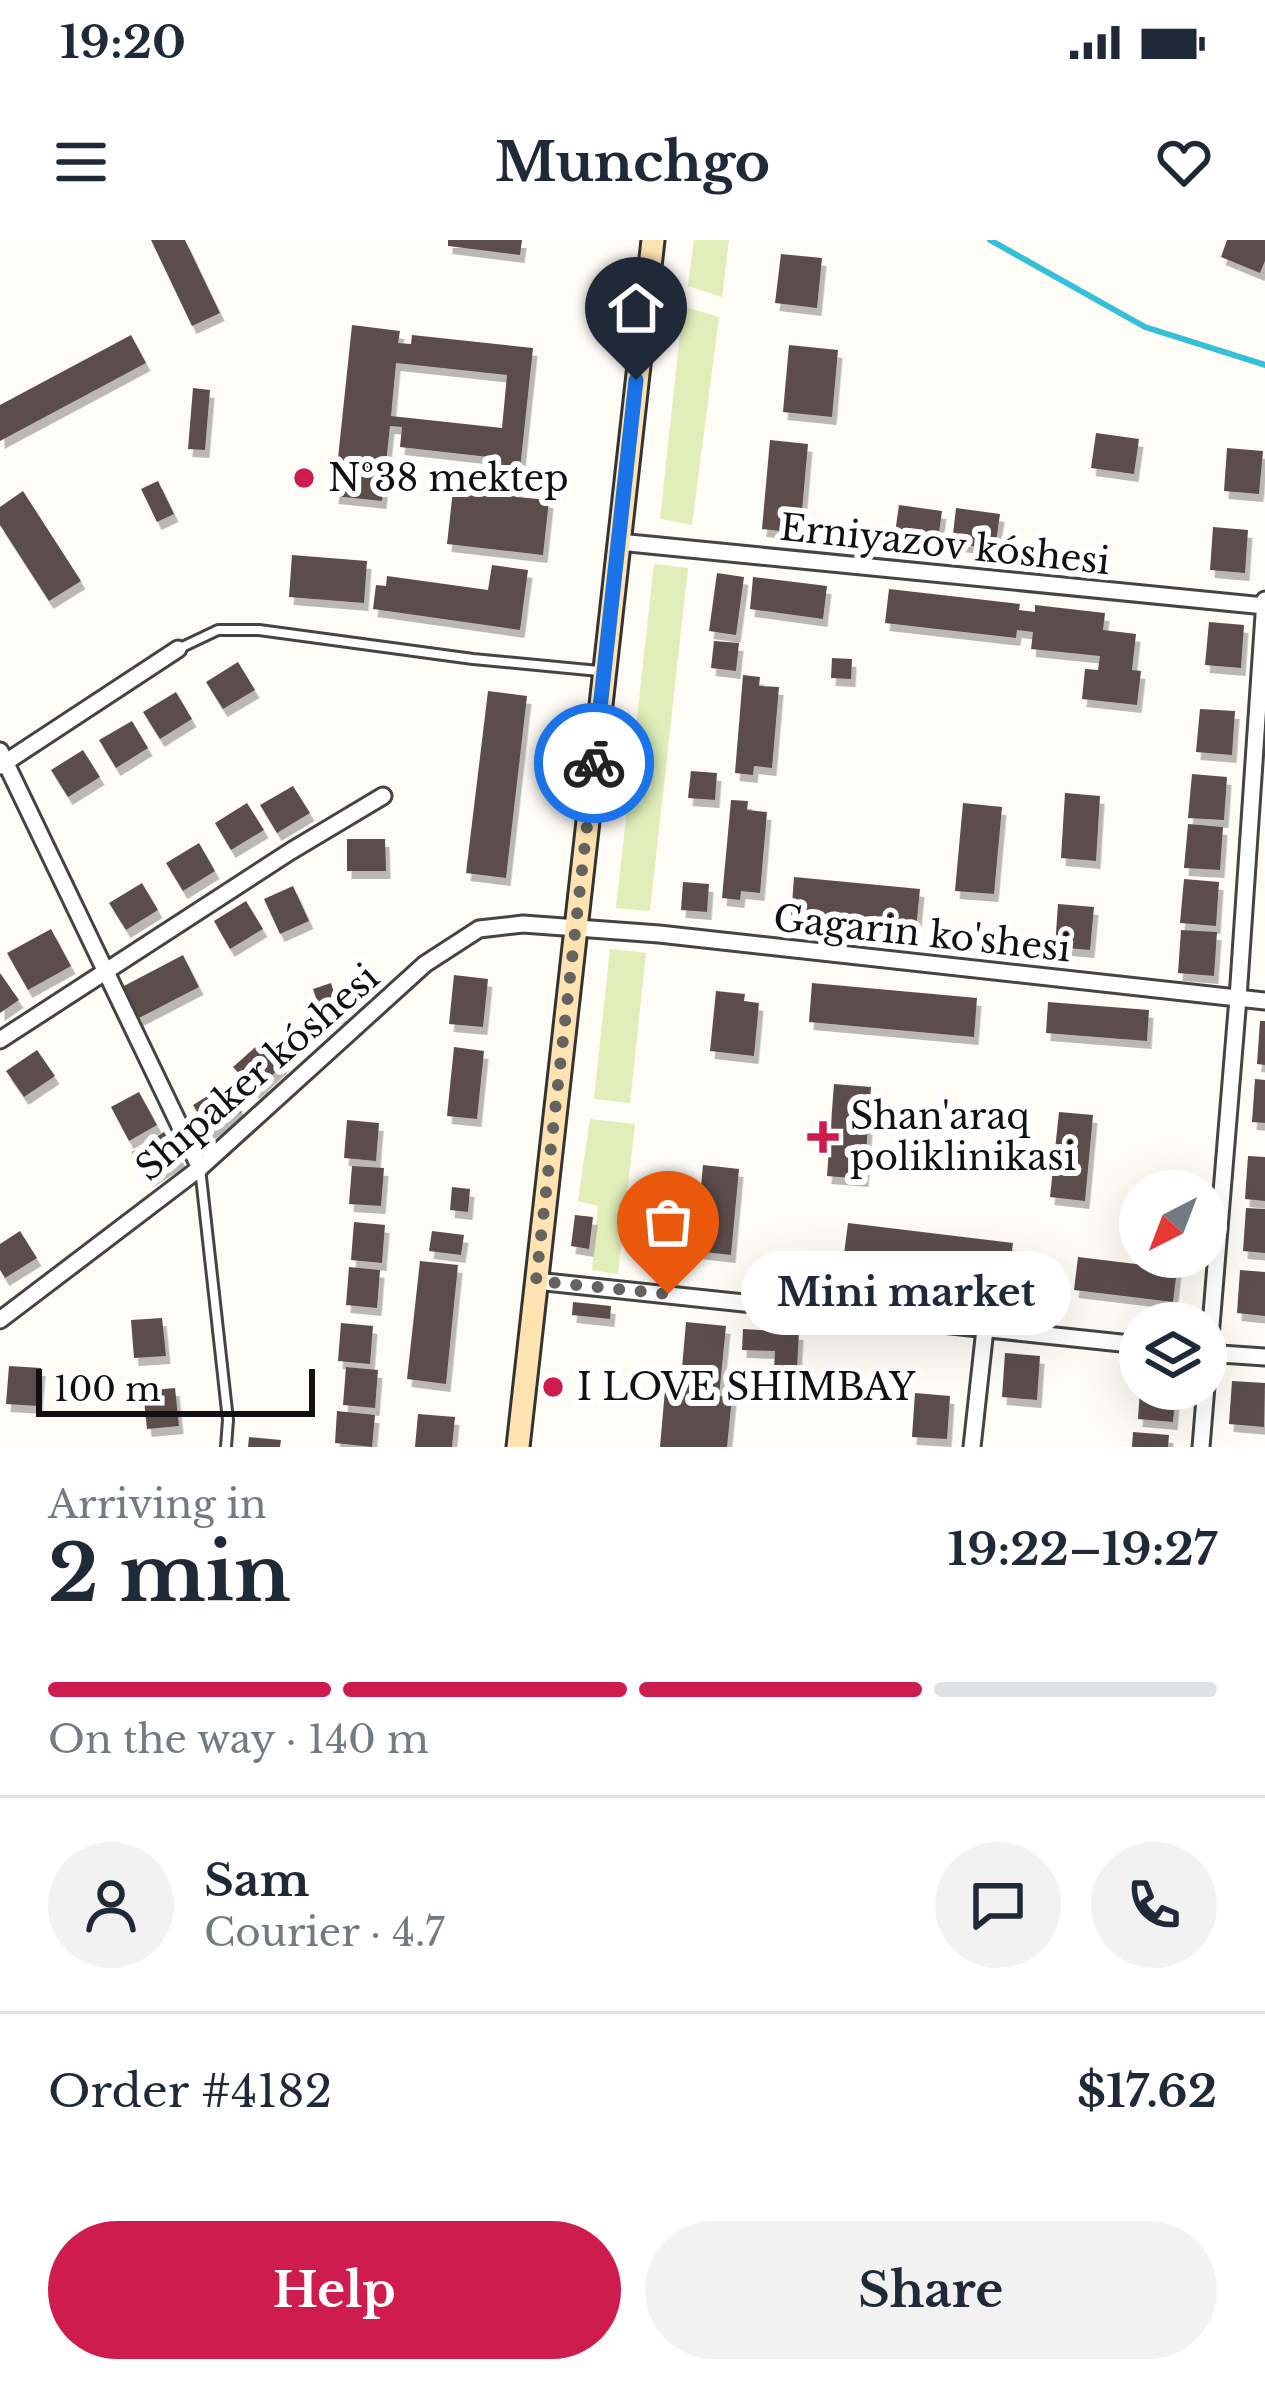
<!DOCTYPE html>
<html lang="en">
<head>
<meta charset="utf-8">
<style>
  body { margin:0; font-family:"Libre Baskerville",serif; background:#f2f2f3; color:#1f2937; height:100vh; display:flex; flex-direction:column; font-size:45px; white-space:nowrap }
  * { box-sizing:border-box; margin:0 }
  p { font-size:39px; color:#747a83 }
  .icon { flex:none; width:66px; height:66px; fill:none; stroke:currentColor; stroke-width:2; stroke-linecap:round; stroke-linejoin:round }
  .map { position:relative; height:1207px; overflow:hidden }
  .side { display:flex; flex-direction:column; background:#fff; flex:1 }
  .side>* { flex:none }
  .needle { width:78px; rotate:222deg }
  .buttons { position:absolute; left:1119px; top:930px; display:grid; gap:24px }
  .buttons a { display:grid; place-items:center; width:108px; height:108px; border-radius:50%; background:#fff; box-shadow:0 12px 48px #0002; font-size:60px }
  .scale { position:absolute; left:36px; bottom:30px; width:279px; box-sizing:border-box; padding-left:12px; border:6px solid #111; border-top:0; font-size:33px; line-height:42px; white-space:nowrap; color:#111; -webkit-text-stroke:9px #fff; paint-order:stroke }
  .pin { position:absolute; display:grid; place-items:center; width:102px; height:102px; color:#fff; margin:-123px -51px; border-radius:50% 50% 50% 0; rotate:-45deg; box-shadow:0 0 12px #0007 }
  .pin .icon { rotate:45deg }
  .courier { position:absolute; display:grid; place-items:center; width:120px; height:120px; margin:-60px; border:9px solid #1a73e8; border-radius:50%; background:#fff; color:#222; box-shadow:0 3px 15px #0007 }
  .bubble { position:absolute; height:84px; border-radius:42px; background:#fff; box-shadow:0 12px 48px #0002; font-size:39px; font-weight:700; line-height:84px; text-align:center }
  .head em { font-style:normal; font-weight:700 }
  .head div { display:flex; flex-direction:column-reverse }
  .head { display:flex; align-items:center; justify-content:space-between; height:204px; padding:0 48px }
  h1 { font-size:78px; font-weight:700; line-height:90px }
  .bar { display:grid; grid-template-columns:repeat(4,1fr); gap:18px 12px; align-content:center; height:144px; padding:0 48px }
  .bar i { height:15px; border-radius:9px; background:#e0e1e3 }
  .bar .active { background:#ce1c4f }
  .bar p { grid-column:span 4 }
  .line { display:flex; align-items:center; gap:30px; padding:0 48px; border-top:3px solid #e0e1e3 }
  .line div { flex:1 }
  .round { display:grid; place-items:center; flex:none; width:126px; height:126px; border-radius:63px; background:#f2f2f3 }
  .cta { display:flex; gap:24px; margin-top:auto; padding:24px 48px }
  .cta a { flex:1; height:138px; border-radius:72px; background:#ce1c4f; color:#fff; font-size:48px; font-weight:700; line-height:138px; text-align:center }
  .cta a+a { background:#f2f2f3; color:#1f2937 }
  .status { display:flex; justify-content:space-between; align-items:center; height:84px; padding:0 60px; background:#fff; direction:ltr }
  .status svg { height:33px; fill:currentColor }
  header { display:flex; justify-content:space-between; align-items:center; height:156px; padding:0 48px; background:#fff; font-size:54px; font-weight:700 }
  .map>svg:first-child { display:block }
  .green { fill:#e1eeba }
  .lines { fill:none; stroke-linecap:round; stroke-linejoin:round }
  .stream { stroke:#35bfd8; stroke-width:6 }
  .building { fill:#5b4e4c; fill-rule:evenodd; filter:url(#shadow) }
  .service-casing { stroke:#444; stroke-width:14 }
  .minor-casing { stroke:#444; stroke-width:21 }
  .secondary-casing { stroke:#333; stroke-width:27 }
  .service { stroke:#fff; stroke-width:8 }
  .minor { stroke:#fff; stroke-width:15 }
  .secondary { stroke:#ffe3b0; stroke-width:21 }
  .done { stroke:#646361; stroke-width:12; stroke-dasharray:0 21.6 }
  .route { stroke:#1a73e8; stroke-width:15 }
  .poi-dot { fill:#ce1c4f; stroke:#fff; stroke-width:4.5 }
  .labels { text-anchor:middle; stroke-width:12; stroke-linejoin:round; paint-order:stroke }
  .poi-label { font-size:36px; fill:#111; stroke:#fff; text-anchor:start }
  .street-label { font-size:36px; fill:#111; stroke:#fff }
</style>
</head>
<body>
<div class="status"><b>19:20</b><svg viewBox="0 0 49 12"><path d="M0 12V9h3v3zM5 12V6h3v6zM10 12V3h3v9zM15 12V0h3v12zM26 1h20v11H26zM47 4h2v5h-2z"/></svg></div>
<header><svg class="icon" aria-label="menu" viewBox="0 0 24 24"><path d="M4 6h16M4 12h16M4 18h16"/></svg>Munchgo<svg class="icon" aria-label="heart" viewBox="0 0 24 24"><path d="M12 20l-8-8c-3-5 5-10 8-4 3-6 11-1 8 4z"/></svg></header>
<div class="map">
<svg width="1265" height="1207" viewBox="0 0 1265 1207">
  <defs>
    <filter id="shadow"><feDropShadow dx="4.5" dy="8" stdDeviation="0" flood-color="#0004"/></filter>
  </defs>
  <rect width="100%" height="100%" fill="#fffbf5"/>
  <g class="green">
    <polygon points="694,0 729,0 722,57 688,46"/>
    <polygon points="683,66 719,77 692,285 660,279"/>
    <polygon points="654,324 688,328 650,671 616,668"/>
    <polygon points="610,709 646,713 630,863 594,859"/>
    <polygon points="590,879 635,884 618,1034 592,1030 598,966 578,961"/>
  </g>
  <g class="lines">
    <polyline class="stream" points="990,0 1145,87 1265,125"/>
  </g>
  <g class="building">
    <polygon points="151,0 185,0 220,73 192,86"/>
    <polygon points="448,0 522,0 520,15 448,6"/>
    <polygon points="1227,0 1265,0 1265,21 1260,33 1221,17"/>
    <polygon points="781,14 822,18 817,68 775,63"/>
    <path d="M352,85L400,91L398,103L411,104L412,95L533,108L517,257L549,260L543,315L447,304L453,250L493,254L497,218L400,207L402,187L390,186L382,261L334,256ZM396,123L507,135L502,188L391,176Z"/>
    <polygon points="131,95 146,123 0,201 0,165"/>
    <polygon points="789,105 838,110 832,177 783,172"/>
    <polygon points="193,148 210,150 205,210 188,209"/>
    <polygon points="1096,193 1139,199 1134,234 1091,228"/>
    <polygon points="770,200 808,204 800,293 762,289"/>
    <polygon points="1227,208 1263,211 1259,254 1224,251"/>
    <polygon points="158,241 174,274 157,282 141,249"/>
    <polygon points="23,251 81,341 49,361 0,285 0,267"/>
    <polygon points="899,265 942,271 937,307 894,300"/>
    <polygon points="956,268 1000,274 995,309 952,303"/>
    <polygon points="1213,287 1248,290 1245,333 1210,330"/>
    <polygon points="292,315 367,321 364,363 289,357"/>
    <polygon points="492,325 528,330 520,390 373,369 376,345 386,346 387,336 488,350"/>
    <polygon points="717,333 744,337 736,395 709,391"/>
    <polygon points="753,337 827,346 823,379 750,369"/>
    <polygon points="889,349 1020,364 1019,370 1035,372 1035,365 1105,373 1103,390 1136,394 1132,430 1141,431 1137,465 1082,459 1085,429 1098,430 1100,416 1031,409 1033,392 1017,390 1016,398 885,383"/>
    <polygon points="1209,382 1244,385 1241,428 1205,425"/>
    <polygon points="714,401 739,403 736,431 711,428"/>
    <polygon points="832,418 852,419 851,439 831,438"/>
    <polygon points="238,422 255,450 223,469 206,442"/>
    <polygon points="743,435 760,437 759,446 779,447 772,528 754,526 753,535 735,533"/>
    <polygon points="488,451 527,456 506,638 466,633"/>
    <polygon points="176,452 192,479 160,499 143,472"/>
    <polygon points="1200,469 1235,471 1232,515 1196,512"/>
    <polygon points="132,481 148,508 116,528 99,500"/>
    <polygon points="83,510 100,537 68,557 51,530"/>
    <polygon points="691,531 717,533 715,560 688,558"/>
    <polygon points="1192,534 1227,537 1224,580 1188,578"/>
    <polygon points="293,546 310,573 277,593 260,565"/>
    <polygon points="1065,553 1100,556 1096,621 1061,618"/>
    <polygon points="731,560 748,561 747,570 767,572 760,653 741,651 740,660 722,658"/>
    <polygon points="247,563 264,590 231,610 215,583"/>
    <polygon points="963,563 1002,567 994,654 955,651"/>
    <polygon points="1188,584 1223,587 1220,630 1184,628"/>
    <polygon points="347,599 385,599 386,631 347,631"/>
    <polygon points="199,603 215,631 183,651 166,623"/>
    <polygon points="794,637 920,649 916,689 791,678"/>
    <polygon points="1184,639 1219,642 1216,686 1180,683"/>
    <polygon points="683,642 709,644 707,672 681,670"/>
    <polygon points="142,643 158,670 126,690 109,663"/>
    <polygon points="293,646 309,681 280,694 264,659"/>
    <polygon points="246,661 263,689 230,709 214,681"/>
    <polygon points="1058,664 1094,667 1090,710 1055,707"/>
    <polygon points="51,689 71,726 28,750 7,713"/>
    <polygon points="1181,690 1217,692 1214,736 1178,733"/>
    <polygon points="183,715 199,747 139,778 122,747"/>
    <polygon points="0,733 19,760 0,773"/>
    <polygon points="454,735 488,739 483,787 449,784"/>
    <polygon points="331,743 341,775 323,780 313,749"/>
    <polygon points="812,743 977,758 974,797 809,782"/>
    <polygon points="716,751 745,754 744,761 759,763 754,816 710,811"/>
    <polygon points="1048,762 1149,770 1147,801 1046,793"/>
    <polygon points="1260,781 1265,781 1265,825 1257,824"/>
    <polygon points="261,802 283,825 255,851 233,827"/>
    <polygon points="454,807 484,811 477,879 447,876"/>
    <polygon points="37,810 55,836 24,857 6,831"/>
    <polygon points="1255,839 1265,840 1265,883 1252,882"/>
    <polygon points="834,844 871,847 864,939 827,936"/>
    <polygon points="225,845 242,872 209,892 193,865"/>
    <polygon points="139,852 157,885 129,901 111,867"/>
    <polygon points="1059,872 1093,875 1085,961 1050,957"/>
    <polygon points="347,880 379,883 376,921 344,918"/>
    <polygon points="164,892 181,919 149,939 132,912"/>
    <polygon points="1248,916 1265,917 1265,961 1245,959"/>
    <polygon points="703,925 739,929 731,1015 695,1011"/>
    <polygon points="352,926 384,928 381,966 349,964"/>
    <polygon points="452,947 470,949 468,972 450,970"/>
    <polygon points="1246,968 1265,969 1265,1013 1243,1011"/>
    <polygon points="575,975 593,977 589,1009 571,1006"/>
    <polygon points="354,982 385,985 382,1023 351,1020"/>
    <polygon points="848,983 1013,1003 1008,1042 843,1022"/>
    <polygon points="20,991 37,1018 5,1038 0,1030 0,1004"/>
    <polygon points="432,991 464,995 461,1015 429,1011"/>
    <polygon points="1078,1017 1177,1029 1173,1062 1074,1050"/>
    <polygon points="420,1021 458,1025 446,1144 407,1139"/>
    <polygon points="349,1027 380,1030 377,1068 346,1065"/>
    <polygon points="1240,1030 1265,1032 1265,1076 1237,1073"/>
    <polygon points="573,1062 611,1066 610,1079 572,1075"/>
    <polygon points="162,1078 166,1116 134,1118 131,1080"/>
    <polygon points="686,1082 726,1086 719,1156 732,1157 727,1207 660,1207 666,1138 681,1140"/>
    <polygon points="341,1083 373,1086 370,1124 338,1121"/>
    <polygon points="743,1089 799,1092 796,1147 773,1146 775,1111 742,1110"/>
    <polygon points="1005,1113 1040,1116 1037,1160 1002,1157"/>
    <polygon points="9,1126 41,1128 38,1166 6,1164"/>
    <polygon points="346,1127 378,1130 375,1168 343,1165"/>
    <polygon points="1232,1141 1265,1143 1264,1187 1229,1184"/>
    <polygon points="175,1148 179,1186 147,1189 143,1151"/>
    <polygon points="1140,1149 1176,1149 1173,1182 1138,1179"/>
    <polygon points="915,1153 950,1156 947,1199 912,1197"/>
    <polygon points="337,1171 375,1175 372,1207 335,1203"/>
    <polygon points="418,1174 455,1177 452,1207 415,1207"/>
    <polygon points="1133,1192 1169,1195 1168,1207 1132,1207"/>
    <polygon points="249,1197 281,1200 280,1207 248,1207"/>
  </g>
  <g class="lines">
    <g class="service-casing">
      <g id="service">
        <polyline points="178,409 218,390 259,390 473,419 599,431"/>
        <polyline points="200,928 228,1180 226,1207"/>
      </g>
    </g>
    <g class="minor-casing">
      <g id="minor">
        <polyline points="619,302 1265,366"/>
        <polyline points="0,511 200,928"/>
        <polyline points="0,526 178,409"/>
        <polyline points="0,800 291,611 383,556"/>
        <polyline points="536,1041 1140,1105"/>
        <polyline points="0,1080 200,928 425,724 479,689 523,684 659,694 1265,761"/>
        <polyline points="1206,1113 1265,1117"/>
        <polyline points="972,1207 985,1089"/>
        <polyline points="1201,1207 1238,758 1265,360"/>
      </g>
    </g>
    <g class="secondary-casing">
      <polyline id="secondary" points="518,1207 653,0"/>
    </g>
    <use href="#service" class="service"/>
    <use href="#minor" class="minor"/>
    <use href="#secondary" class="secondary"/>
  </g>
  <g class="lines">
    <polyline class="done" points="594,523 536,1041 668,1054"/>
    <polyline class="route" points="594,523 636,140"/>
  </g>
  <g class="poi-dot">
    <circle cx="304" cy="238" r="12"/>
    <path d="M817 879h12v12h12v12h-12v12h-12v-12h-12v-12h12z"/>
    <circle cx="553" cy="1147" r="12"/>
  </g>
  <g class="labels">
    <g class="poi-label">
      <text x="328" y="251">№38 mektep</text>
      <text x="850" y="889">Shan'araq<tspan x="850" dy="41">poliklinikasi</tspan></text>
      <text x="577" y="1160">I LOVE SHIMBAY</text>
    </g>
    <g class="street-label">
      <text transform="translate(945 304) rotate(6)" y="13">Erniyazov kóshesi</text>
      <text transform="translate(922 693) rotate(6)" y="13">Gagarin ko'shesi</text>
      <text transform="translate(257 832) rotate(-41)" y="13">Shıpaker kóshesi</text>
    </g>
  </g>
</svg>
<div class="buttons">
<a><svg class="needle" viewBox="-14 -14 28 28"><path d="M0-13l5 13h-10z" fill="#e53935"/><path d="M0 13l5-13h-10z" fill="#747a83"/></svg></a>
<a><svg class="icon" aria-label="layers" viewBox="0 0 24 24"><path d="M12 4l9 5-9 5-9-5zM3 14l9 5 9-5"/></svg></a>
</div>
<div class="scale">100 m</div>
<div class="pin" style="left:668px;top:1054px;background:#ea580c"><svg class="icon" aria-label="bag" viewBox="0 0 24 24"><path d="M5 8h14l-1 12H6zM9 8a3 3 0 0 1 6 0"/></svg></div>
<div class="pin" style="left:636px;top:140px;background:#1f2937"><svg class="icon" aria-label="home" viewBox="0 0 24 24"><path d="M3 11l9-7 9 7M6 9v11h12V9"/></svg></div>
<div class="courier" style="left:594px;top:523px"><svg class="icon" aria-label="bike" viewBox="0 0 24 24"><circle cx="6" cy="16" r="4"/><circle cx="18" cy="16" r="4"/><path d="M6 16l4-8h5l3 8M10 8l3 8H6M13 5h3"/></svg></div>
<div class="bubble" style="left:741px;top:1011px;width:330px">Mini market</div>
</div>
<section class="side">
<div class="head"><div><h1>2 min</h1><p>Arriving in</p></div><em>19:22–19:27</em></div>
<div class="bar"><i class="active"></i><i class="active"></i><i class="active"></i><i></i><p>On the way · 140 m</p></div>
<div class="line" style="height:216px"><a class="round"><svg class="icon" aria-label="person" viewBox="0 0 24 24"><circle cx="12" cy="8" r="4"/><path d="M4 21q1-7 8-7t8 7"/></svg></a><div><b>Sam</b><p>Courier · 4.7</p></div><a class="round"><svg class="icon" aria-label="chat" viewBox="0 0 24 24"><path d="M4 5h16v11H9l-5 4z"/></svg></a><a class="round"><svg class="icon" aria-label="phone" viewBox="0 0 24 24"><path d="M5 4h4l2 5-3 2q2 4 5 5l2-3 5 2v4C11 20 4 13 5 4z"/></svg></a></div>
<div class="line" style="height:156px"><div>Order #4182</div><b>$17.62</b></div>
<div class="cta"><a>Help</a><a>Share</a></div>
</section>
</body>
</html>
